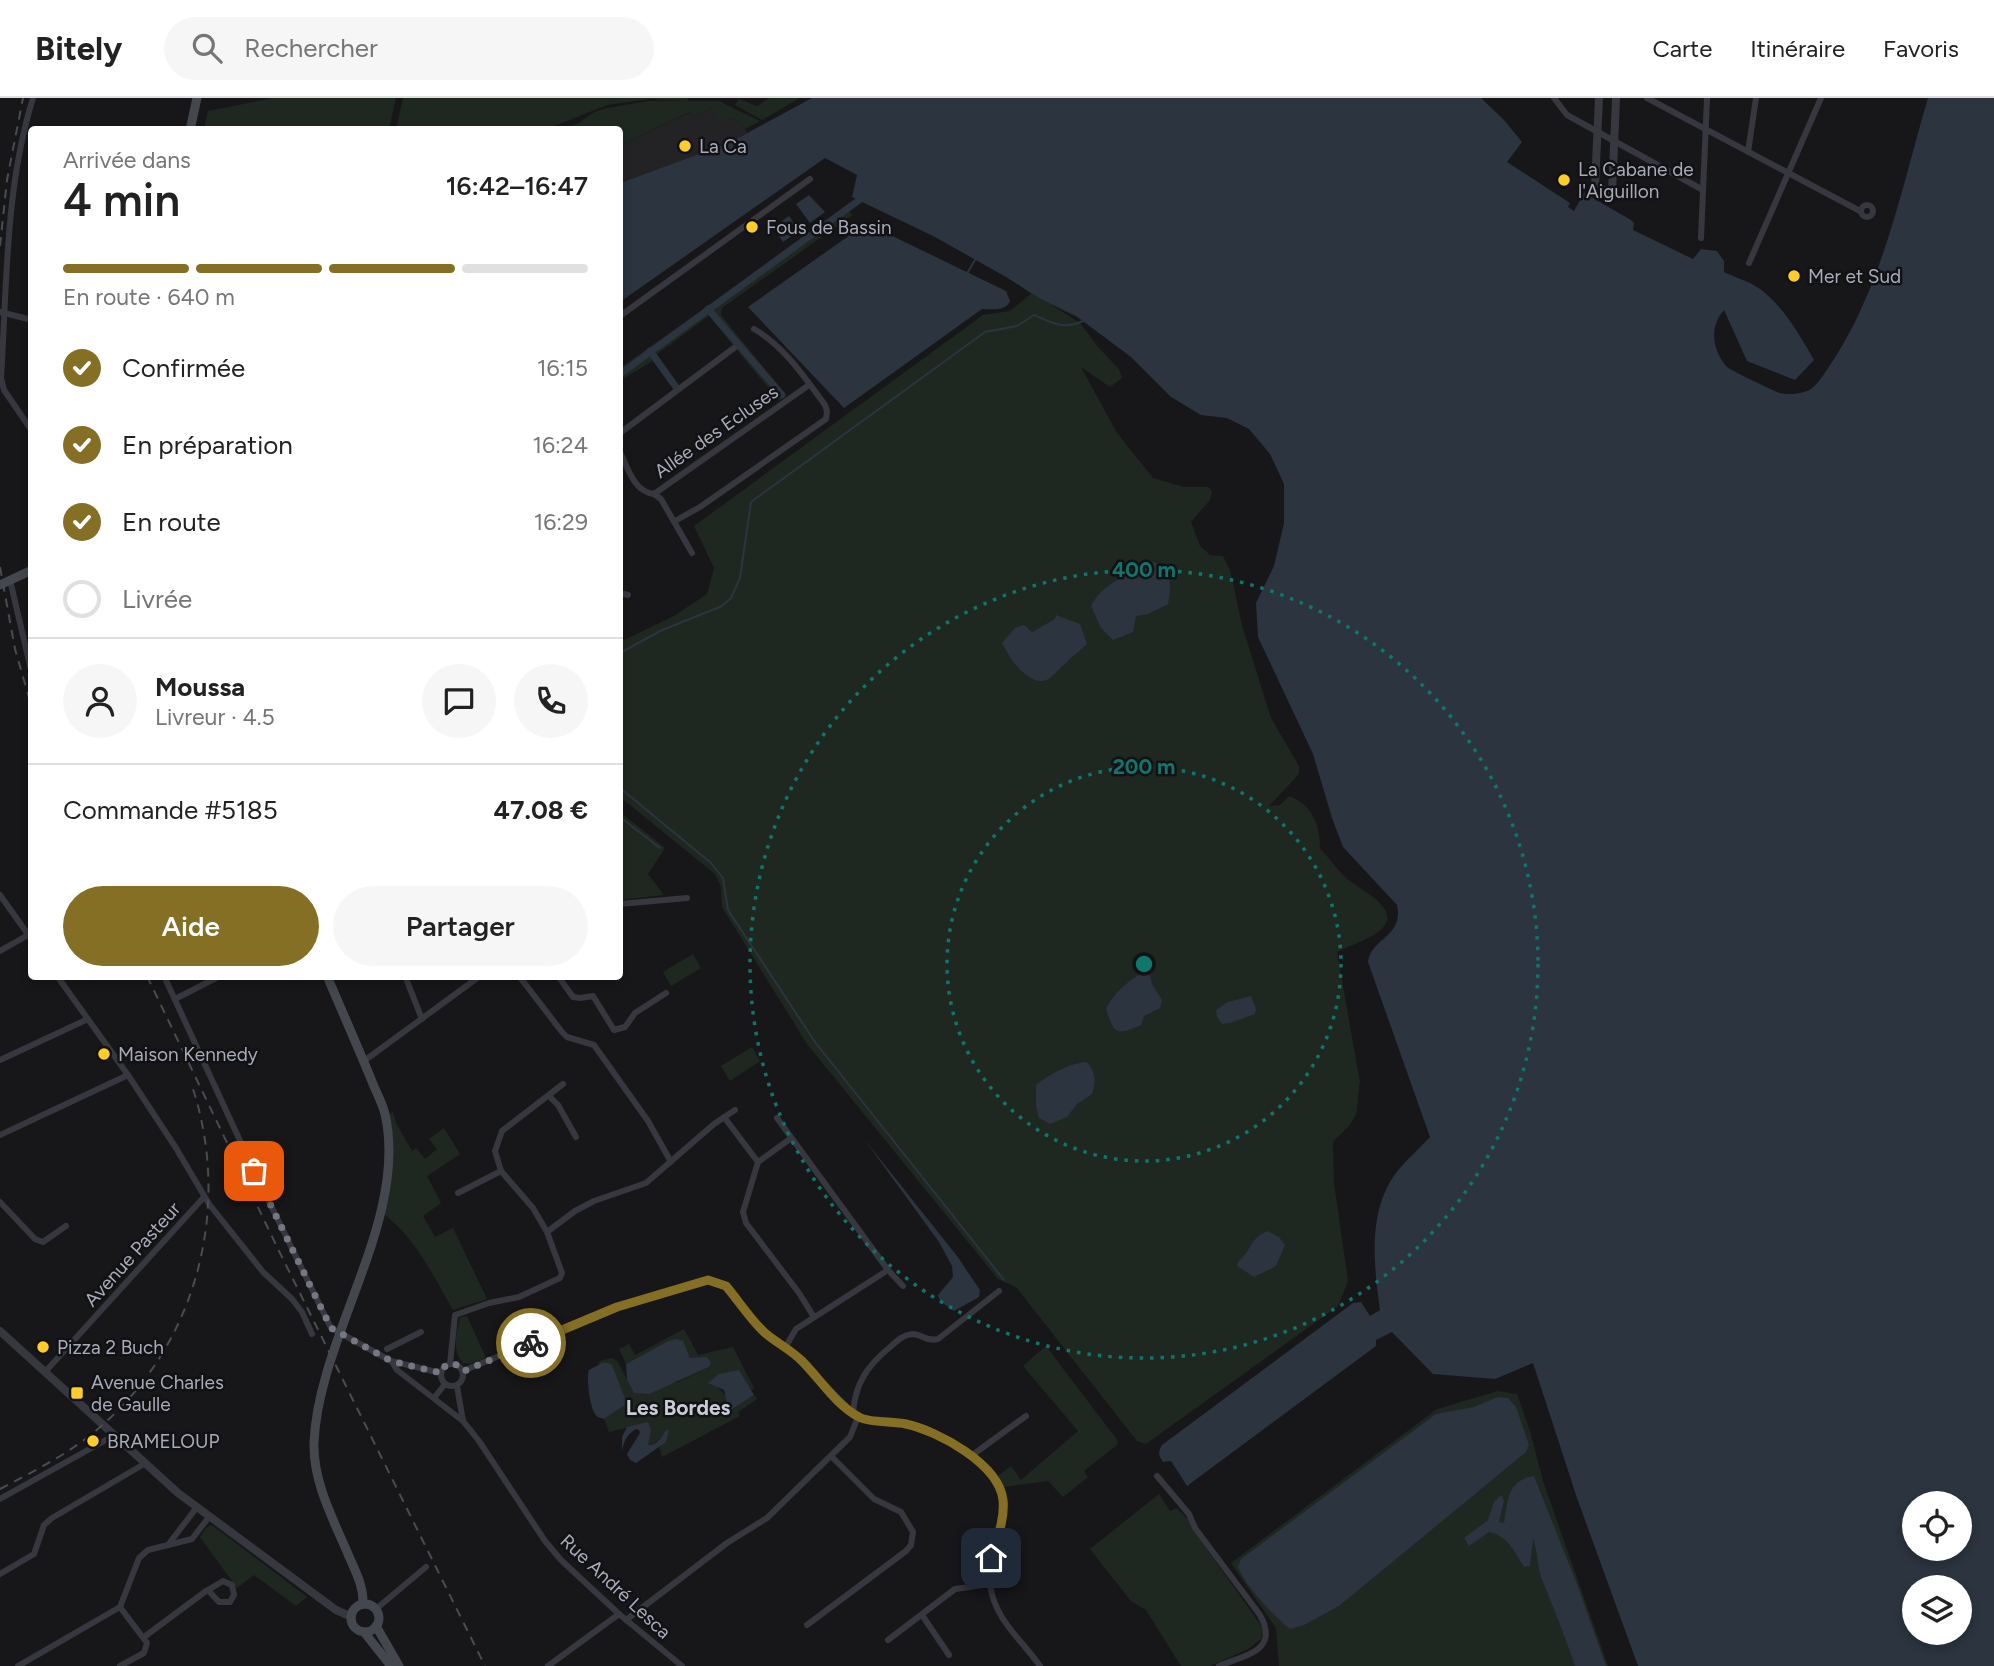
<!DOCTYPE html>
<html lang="fr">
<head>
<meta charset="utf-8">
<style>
  body { margin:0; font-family:Figtree,sans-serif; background:#f6f6f6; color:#222; height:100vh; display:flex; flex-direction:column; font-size:26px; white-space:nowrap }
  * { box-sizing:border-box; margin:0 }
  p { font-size:23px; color:#767676 }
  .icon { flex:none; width:38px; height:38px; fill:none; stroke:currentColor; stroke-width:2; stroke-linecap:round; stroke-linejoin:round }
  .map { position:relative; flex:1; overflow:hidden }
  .panel { position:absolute; left:28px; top:28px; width:595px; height:854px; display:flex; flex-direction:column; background:#fff; border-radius:7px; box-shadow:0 4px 10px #0003 }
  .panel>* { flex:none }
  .tools { position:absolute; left:1902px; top:1393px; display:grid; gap:14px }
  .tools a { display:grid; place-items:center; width:70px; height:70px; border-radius:50%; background:#fff; box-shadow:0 4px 10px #0003; font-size:35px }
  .pin { position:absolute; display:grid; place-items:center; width:60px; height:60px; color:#fff; margin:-30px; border-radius:14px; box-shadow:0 4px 10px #0006 }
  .courier { position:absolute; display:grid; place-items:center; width:70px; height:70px; margin:-35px; border:5px solid #856f25; border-radius:50%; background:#fff; color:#222; box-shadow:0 2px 9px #0007 }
  .overview em { font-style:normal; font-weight:600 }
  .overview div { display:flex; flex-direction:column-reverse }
  .overview { display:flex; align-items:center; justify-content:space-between; height:119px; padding:0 35px }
  h1 { font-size:46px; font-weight:600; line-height:52px }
  .bar { display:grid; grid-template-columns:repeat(4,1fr); gap:10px 7px; align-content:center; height:84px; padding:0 35px }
  .bar i { height:9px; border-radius:5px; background:#e0e0e0 }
  .bar .active { background:#856f25 }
  .bar p { grid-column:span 4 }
  .line { display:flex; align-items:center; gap:18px; padding:0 35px; border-top:2px solid #e0e0e0 }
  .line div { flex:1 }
  .round { display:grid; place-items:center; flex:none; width:74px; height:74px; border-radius:37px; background:#f6f6f6 }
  ol { padding:0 35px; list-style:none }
  li { display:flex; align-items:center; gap:21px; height:77px }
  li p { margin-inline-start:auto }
  li .icon { padding:7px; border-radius:50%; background:#856f25; color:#fff; stroke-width:4 }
  li:last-child { color:#767676 }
  li i { width:38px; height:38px; border:4px solid #e0e0e0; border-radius:50% }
  .cta { display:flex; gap:14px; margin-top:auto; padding:14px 35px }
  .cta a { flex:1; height:80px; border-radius:42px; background:#856f25; color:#fff; font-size:28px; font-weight:600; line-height:80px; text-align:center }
  .cta a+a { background:#f6f6f6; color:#222 }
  header { display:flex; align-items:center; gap:42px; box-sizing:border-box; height:98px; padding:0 35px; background:#fff; border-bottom:2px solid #e0e0e0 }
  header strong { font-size:33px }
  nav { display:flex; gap:38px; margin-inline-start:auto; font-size:24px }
  .search { width:490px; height:63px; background:#f6f6f6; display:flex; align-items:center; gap:18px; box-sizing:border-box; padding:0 24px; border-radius:38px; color:#767676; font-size:26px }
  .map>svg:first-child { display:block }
  .built { fill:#232326 }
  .green { fill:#1e2820 }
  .water { fill:#2b343f; fill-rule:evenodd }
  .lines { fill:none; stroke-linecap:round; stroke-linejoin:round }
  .stream { stroke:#2b343f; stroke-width:2 }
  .canal { stroke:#2b343f; stroke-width:7 }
  .minor { stroke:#37383f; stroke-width:6 }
  .tertiary { stroke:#37383f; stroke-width:8 }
  .secondary { stroke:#45474f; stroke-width:9 }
  .rail { stroke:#4a4c54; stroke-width:2; stroke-dasharray:9 7; stroke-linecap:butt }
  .done { stroke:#757782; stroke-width:7; stroke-dasharray:0 12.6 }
  .route { stroke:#856f25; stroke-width:9 }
  .ring { fill:none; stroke:#0f766e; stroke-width:3.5; stroke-dasharray:3.5 7 }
  .poi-dot { fill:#ffcd29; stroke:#121214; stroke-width:2.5 }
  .labels { text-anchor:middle; stroke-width:5; stroke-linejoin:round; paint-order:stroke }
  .poi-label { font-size:19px; fill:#a8abba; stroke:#121214; text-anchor:start }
  .street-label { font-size:19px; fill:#a8abba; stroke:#121214 }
  .neighbourhood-label { font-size:21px; font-weight:bold; fill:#c9cbd6; stroke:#121214 }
  .centre { fill:#0f766e; stroke:#121214; stroke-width:3.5 }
  .ring-label { font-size:21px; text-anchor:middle; font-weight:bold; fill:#0f766e; stroke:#121214; stroke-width:5; stroke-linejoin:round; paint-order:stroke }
</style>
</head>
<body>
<header>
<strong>Bitely</strong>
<div class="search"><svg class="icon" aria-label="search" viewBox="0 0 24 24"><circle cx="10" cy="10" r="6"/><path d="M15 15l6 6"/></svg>Rechercher</div>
<nav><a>Carte</a><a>Itinéraire</a><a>Favoris</a></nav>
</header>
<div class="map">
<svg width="1994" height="1568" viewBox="0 0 1994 1568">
  <rect width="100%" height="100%" fill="#171719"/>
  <polygon class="built" points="712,10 725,21 732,20 742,25 747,35 729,45 620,85 620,47 691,14 693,18"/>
  <g class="green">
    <polygon points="273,0 396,0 389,31 204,31 208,13"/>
    <polygon points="403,0 688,0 688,3 719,3 760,23 745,31 742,25 732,20 719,23 712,10 693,18 690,14 620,47 620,32 560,31 577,26 594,14 607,10 649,3 688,3 650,1 607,7 547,31 396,31"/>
    <polygon points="769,0 800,0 762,22 735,7 739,1 757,8"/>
    <path d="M878,70L1081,221L1050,206L1080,225L1098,249L1119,271L1122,280L1110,289L1081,269L1117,335L1153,380L1184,389H1208L1212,393L1210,402L1191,424L1200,448L1210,457L1223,458L1230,472L1242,527L1271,620L1299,668V676L1269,708L1280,707L1289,698C1312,707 1320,726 1320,750C1329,760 1337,771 1346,780C1361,793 1413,815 1372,838C1361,844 1349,848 1337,854L1360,984C1358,994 1358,1003 1357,1012C1355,1025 1341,1035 1333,1044L1334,1085L1348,1183L1338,1208L1146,1346L1137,1343L1016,1189L998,1181L807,946L722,809L721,789L715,776L620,699V544L674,518L707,496L714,470L694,428L983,217L1010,213L1031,196C984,159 916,130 862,104Z"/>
    <polygon points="846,110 852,116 851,118 722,210 721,217 786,297 779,303 709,218 657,256 679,288 674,292 654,262 620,283 620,270"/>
    <polygon points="620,714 665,750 648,776 664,797 620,802"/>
    <polygon points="693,856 701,870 671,888 663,874"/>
    <polygon points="752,949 760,963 730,983 721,968"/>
    <path d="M393,1014L396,1025L412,1053L416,1050L425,1061L437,1051L429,1041L444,1030L460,1056L427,1078L441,1105L423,1118L435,1139L453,1130L487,1201L453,1212C434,1179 416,1141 385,1117C391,1082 392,1051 389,1016Z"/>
    <path d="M467,1218L486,1260L471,1265H463C452,1252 456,1236 460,1219Z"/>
    <path d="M684,1231L698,1257L733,1249L754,1290L752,1292L744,1285L717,1288L735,1309L754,1297L757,1301L738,1314L740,1318L662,1359L659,1348L666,1343L665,1333C660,1340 657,1348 647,1347L651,1332L643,1326L609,1334L604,1321L625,1307L598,1267L600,1263L612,1260L618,1264L631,1290L678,1284L709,1269L702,1260H690L687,1253L668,1243L626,1266L619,1251L629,1246L635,1257Z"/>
    <polygon points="1046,1248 1118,1343 1117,1347 1084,1373 1088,1379 1063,1399 1048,1383 1003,1389 995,1380 1011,1368 1021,1382 1078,1333 1023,1268"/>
    <polygon points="1498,1293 1517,1296 1530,1333 1543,1383 1608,1568 1279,1568 1276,1530 1231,1465 1437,1311"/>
    <polygon points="1159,1396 1170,1413 1177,1410 1190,1424 1196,1436 1260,1526 1263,1533 1261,1541 1248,1551 1210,1568 1181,1568 1146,1512 1131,1503 1090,1451"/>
    <polygon points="211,1427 216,1430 307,1499 296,1508 254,1477 237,1490 200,1439 206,1430"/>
  </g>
  <g class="water">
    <path d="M812,0H1481L1504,22L1522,44L1507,64L1570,105L1568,109L1574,113L1584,95L1631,122L1634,125L1633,132L1693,161L1701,151L1717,153L1724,163V174C1732,178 1741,181 1750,185C1778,199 1799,235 1814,262L1795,282L1747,263L1724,212C1709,229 1712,252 1727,269C1730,272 1774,293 1780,295C1789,297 1803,296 1811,291C1820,284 1828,270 1834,261C1884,183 1902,88 1928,0H1994V1568H1638L1577,1400L1533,1265L1495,1281L1433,1276L1392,1234L1376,1242V1248L1187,1388L1171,1363L1163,1364C1158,1357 1158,1354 1162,1347L1353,1205L1361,1204L1370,1218L1380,1212C1374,1168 1367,1114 1396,1075C1406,1062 1419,1051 1430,1039L1368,864C1371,840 1404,839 1397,807L1343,749L1332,720L1313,656L1258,539L1256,505L1274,468L1284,425V386L1270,356L1249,331L1227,320L1201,317L1171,299L1131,259L1076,218L1041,201L1006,179L935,139L852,99L857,77L825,60L620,204V85L729,45ZM1914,1405H1960V1451H1914ZM1914,1489H1960V1535H1914Z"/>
    <polygon points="809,97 825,114 810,125 796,106"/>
    <polygon points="789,118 799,133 783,144 773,129"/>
    <path d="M857,132L882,133L1006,193L1010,203C1005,214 992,211 982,211L844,310L748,209Z"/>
    <path d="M1153,464C1172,469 1172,491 1168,506L1148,516L1136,518L1133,534L1113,542L1101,530L1091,508C1103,484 1131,476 1153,464Z"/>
    <path d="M1056,517L1080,526L1087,546C1080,553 1072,558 1066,565C1051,578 1046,592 1025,576C1015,568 1008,557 1002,545L1015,530L1024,527L1032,534L1055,521Z"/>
    <path d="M1146,873L1149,874L1152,886L1162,902L1160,910L1144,918L1141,927C1116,938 1114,936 1106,911C1114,894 1129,882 1146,873Z"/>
    <polygon points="1251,898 1256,911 1255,916 1230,925 1222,926 1217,919 1216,912 1228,904"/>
    <path d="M1084,964L1088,965C1096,975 1096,985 1092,996L1077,1006L1067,1019L1050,1026L1039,1020L1036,1008V987C1050,976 1066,967 1084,964Z"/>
    <polygon points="864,1041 957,1158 980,1192 979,1199 954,1213 940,1203 938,1197 953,1179 952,1168 939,1144"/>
    <path d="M1267,1133L1279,1139L1285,1147L1276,1168L1254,1179L1237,1168C1239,1160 1243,1160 1247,1154C1253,1143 1255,1139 1267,1133Z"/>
    <polygon points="677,1241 683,1243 690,1260 707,1259 711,1265 709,1269 649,1296 634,1295 627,1282 626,1266 668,1243"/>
    <path d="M602,1265H608L612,1267L626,1303L625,1307L604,1321C599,1319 597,1320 594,1314C590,1307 586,1279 589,1272Z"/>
    <polygon points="739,1272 754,1297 729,1313 724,1292 708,1285 719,1276"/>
    <path d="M1498,1299L1508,1300L1516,1309L1529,1347L1526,1354L1339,1508L1304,1527L1290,1531C1273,1517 1246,1489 1238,1469L1241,1461L1436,1316L1474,1309Z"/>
    <path d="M648,1324L651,1332L648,1347C657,1348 661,1340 665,1333L669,1332L666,1344L636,1365L630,1362L627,1356L640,1335L639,1332L636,1331C627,1336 624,1343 622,1353V1339L627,1329Z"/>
    <path d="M1534,1378L1577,1486L1606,1568H1575C1565,1538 1553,1509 1541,1479C1537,1467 1538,1453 1533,1441L1530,1468L1524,1469C1514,1453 1508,1438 1489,1434L1469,1448L1464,1440L1488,1422L1494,1404L1501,1397L1504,1403L1499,1424L1504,1425C1508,1403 1507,1382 1534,1378Z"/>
  </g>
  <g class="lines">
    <g class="stream">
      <polyline points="968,174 976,160"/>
      <path d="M620,555L660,533L722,508L731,500L740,480L751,404L985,234L1017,228L1034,217C1052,225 1064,232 1083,223"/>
      <polyline points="620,690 711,765 723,780 728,812 815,944 1004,1182"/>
      <polyline points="620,719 660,750"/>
    </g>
    <g class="canal">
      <polyline points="708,211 782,297"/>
      <polyline points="650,253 676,289"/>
      <polyline points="620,276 862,100"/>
    </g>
    <g class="minor">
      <polyline points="1554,0 1567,17 1703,92"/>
      <polyline points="1647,0 1860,113"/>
      <polyline points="1748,54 1756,0"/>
      <circle cx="1867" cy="113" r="6"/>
      <polyline points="1701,140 1707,0"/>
      <polyline points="1749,165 1821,0"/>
      <polyline points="0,214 32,222"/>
      <polyline points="620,218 810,81"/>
      <path d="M32,333L4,292L1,280C7,187 5,90 33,0"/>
      <polyline points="620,335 734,250"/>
      <path d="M620,354C628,370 634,394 654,396L809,287"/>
      <polyline points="654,396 661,401 692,455"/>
      <path d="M675,423L700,409L826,321L827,313L825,307C805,280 784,248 754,231"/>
      <polyline points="10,482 32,576"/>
      <polyline points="620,495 628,497"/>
      <polyline points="0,797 32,842"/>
      <polyline points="620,806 687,800"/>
      <polyline points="0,853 28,837"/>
      <polyline points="57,878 128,977 176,1050 209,1106 263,1174 292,1201 302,1214 312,1236"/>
      <polyline points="164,878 254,1073 331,1230 391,1263 441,1275"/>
      <polyline points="405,878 422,921"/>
      <polyline points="519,878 562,934 567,939 594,947 648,1023 671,1064"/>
      <polyline points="558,878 573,899 580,900 593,898 614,932 625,929 635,915 666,895"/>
      <polyline points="175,901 220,878"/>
      <polyline points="0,962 88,921"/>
      <polyline points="364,963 480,878"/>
      <polyline points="549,998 558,1007 576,1039"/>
      <polyline points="724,1019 758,1064 743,1114 746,1125 799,1195 814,1219"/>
      <polyline points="777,1020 888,1172 903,1188"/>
      <polyline points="0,1037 128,977"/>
      <polyline points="758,1064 790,1041"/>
      <polyline points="458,1095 501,1073"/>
      <polyline points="0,1104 35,1141 43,1144 66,1128"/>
      <polyline points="547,1134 575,1113 594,1103 646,1085 714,1026 735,1012"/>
      <polyline points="786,1248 796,1231 888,1172"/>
      <polyline points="387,1251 421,1234"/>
      <polyline points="392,1264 397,1272 463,1323"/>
      <circle cx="452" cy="1277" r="11"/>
      <polyline points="450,1266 455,1217 489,1205 519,1199 560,1180 562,1175 547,1134 533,1110 501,1073 495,1053 502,1033 563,986"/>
      <polyline points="463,1273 617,1209 708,1182 726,1188 764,1234 800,1261 853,1315"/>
      <polyline points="45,1274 204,1099"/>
      <polyline points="457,1288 463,1323 479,1343 545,1443 561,1462 619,1516 682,1568"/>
      <polyline points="434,1300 445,1286"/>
      <path d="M858,1319C868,1323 879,1322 890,1323C906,1325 922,1330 936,1336C967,1351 1009,1380 1003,1418C999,1442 987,1463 990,1487C995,1522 1021,1541 1040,1568"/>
      <polyline points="971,1358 1026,1318"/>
      <path d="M1157,1378L1189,1416L1195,1430L1260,1517C1280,1553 1245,1557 1219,1568"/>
      <polyline points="0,1401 113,1338"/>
      <polyline points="168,1447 197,1409"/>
      <polyline points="0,1476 34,1456 44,1427 52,1420 144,1366"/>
      <polyline points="120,1509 147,1545 144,1555 120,1568"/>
      <polyline points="376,1511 426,1469"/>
      <polyline points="922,1517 949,1557"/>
      <path d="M626,1522L727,1445L767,1420L850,1339L858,1319L853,1315C855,1286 867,1268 889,1250C896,1244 902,1237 912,1236C922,1236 927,1244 938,1241L999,1193"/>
      <polyline points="807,1527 906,1453 911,1447 913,1434 901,1414 874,1401 831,1358"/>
      <polyline points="144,1539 206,1493 208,1492 223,1483 232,1487 234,1497 230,1504 219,1504 208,1492"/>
      <polyline points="888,1542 955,1491 990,1486"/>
      <polyline points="18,1568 120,1509 139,1460 148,1452 192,1441 209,1419"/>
      <polyline points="548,1568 619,1516"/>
    </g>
    <g class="tertiary">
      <polyline points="1599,0 1595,87 1612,96 1616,0"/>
      <polyline points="0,1233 178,1395 336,1512 352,1519"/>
    </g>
    <g class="secondary">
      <polyline points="190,32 197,0"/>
      <polyline points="0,487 32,472"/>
      <path d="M327,878C342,913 357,947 371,981C375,992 382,1004 385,1016C409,1121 318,1239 314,1345C313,1384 333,1421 348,1456C355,1473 364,1488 363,1506"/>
      <circle cx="365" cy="1520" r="14"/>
      <polyline points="376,1528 399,1568"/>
      <polyline points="364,1534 391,1568"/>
    </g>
    <g class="rail">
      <polyline points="0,148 7,82 23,0"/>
      <polyline points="0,469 15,551 32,610"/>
      <polyline points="147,878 278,1151 485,1568"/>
      <path d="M0,1391C34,1373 69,1356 99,1330C196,1247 232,1112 193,991"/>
    </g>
  </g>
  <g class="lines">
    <polyline class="done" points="254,1073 331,1230 391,1263 441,1275 444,1269 450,1265 460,1268 464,1273 531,1245"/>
    <path class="route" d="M531,1245L617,1209L708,1182L726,1188C738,1202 750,1221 764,1234C775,1244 790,1251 802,1263C820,1281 836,1307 859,1319C869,1325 893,1323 906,1326C938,1333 999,1366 1003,1402C1005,1421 997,1441 991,1460"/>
  </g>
  <g class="ring">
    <circle cx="1144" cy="866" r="197"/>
    <circle cx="1144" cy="866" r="394"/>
  </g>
  <g class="poi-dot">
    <circle cx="685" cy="48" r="7"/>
    <circle cx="1564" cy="82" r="7"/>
    <circle cx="752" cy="129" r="7"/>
    <circle cx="1794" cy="178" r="7"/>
    <circle cx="104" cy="956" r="7"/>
    <circle cx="43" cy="1249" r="7"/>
    <rect x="70" y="1288" width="14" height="14" rx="3.5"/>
    <circle cx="93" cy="1343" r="7"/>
  </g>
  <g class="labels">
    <g class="poi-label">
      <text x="699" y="55">La Ca</text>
      <text x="1578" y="78">La Cabane de<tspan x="1578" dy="22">l'Aiguillon</tspan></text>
      <text x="766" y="136">Fous de Bassin</text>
      <text x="1808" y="185">Mer et Sud</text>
      <text x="118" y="963">Maison Kennedy</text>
      <text x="57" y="1256">Pizza 2 Buch</text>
      <text x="91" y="1291">Avenue Charles<tspan x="91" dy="22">de Gaulle</tspan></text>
      <text x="107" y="1350">BRAMELOUP</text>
    </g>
    <g class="street-label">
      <text transform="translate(716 333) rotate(-35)" y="7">Allée des Ecluses</text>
      <text transform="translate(132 1156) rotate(-48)" y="7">Avenue Pasteur</text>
      <text transform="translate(616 1488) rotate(43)" y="7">Rue André Lesca</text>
    </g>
    <g class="neighbourhood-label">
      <text x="678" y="1317">Les Bordes</text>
    </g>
  </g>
  <circle cx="1144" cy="866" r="10" class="centre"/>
  <g class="ring-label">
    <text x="1144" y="479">400 m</text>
    <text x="1144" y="676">200 m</text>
  </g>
</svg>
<div class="tools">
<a><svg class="icon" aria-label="locate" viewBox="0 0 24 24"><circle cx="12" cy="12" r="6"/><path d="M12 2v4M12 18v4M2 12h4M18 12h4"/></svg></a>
<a><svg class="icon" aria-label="layers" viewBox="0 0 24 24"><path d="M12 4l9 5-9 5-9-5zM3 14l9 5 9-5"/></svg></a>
</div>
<div class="pin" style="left:254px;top:1073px;background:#ea580c"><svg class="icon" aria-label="bag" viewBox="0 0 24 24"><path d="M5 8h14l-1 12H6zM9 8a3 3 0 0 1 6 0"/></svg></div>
<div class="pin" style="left:991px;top:1460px;background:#1f2937"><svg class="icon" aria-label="home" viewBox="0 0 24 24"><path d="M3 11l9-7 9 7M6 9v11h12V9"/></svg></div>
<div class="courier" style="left:531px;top:1245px"><svg class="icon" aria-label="bike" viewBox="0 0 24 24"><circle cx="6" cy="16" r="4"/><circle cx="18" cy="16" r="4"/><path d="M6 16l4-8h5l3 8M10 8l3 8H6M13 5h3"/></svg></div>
<section class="panel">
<div class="overview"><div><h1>4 min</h1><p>Arrivée dans</p></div><em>16:42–16:47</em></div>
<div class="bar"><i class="active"></i><i class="active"></i><i class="active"></i><i></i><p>En route · 640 m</p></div>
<ol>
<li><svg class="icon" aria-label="check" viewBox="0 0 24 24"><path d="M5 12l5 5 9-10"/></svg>Confirmée<p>16:15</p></li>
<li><svg class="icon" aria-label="check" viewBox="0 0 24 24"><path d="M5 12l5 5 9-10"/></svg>En préparation<p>16:24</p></li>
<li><svg class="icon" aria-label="check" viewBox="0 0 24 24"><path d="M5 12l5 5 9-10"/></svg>En route<p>16:29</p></li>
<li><i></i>Livrée</li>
</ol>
<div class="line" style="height:126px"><a class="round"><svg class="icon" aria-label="person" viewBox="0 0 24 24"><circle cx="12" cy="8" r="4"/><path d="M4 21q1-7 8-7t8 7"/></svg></a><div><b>Moussa</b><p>Livreur · 4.5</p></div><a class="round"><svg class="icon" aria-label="chat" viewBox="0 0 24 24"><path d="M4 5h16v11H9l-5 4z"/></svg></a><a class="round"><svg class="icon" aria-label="phone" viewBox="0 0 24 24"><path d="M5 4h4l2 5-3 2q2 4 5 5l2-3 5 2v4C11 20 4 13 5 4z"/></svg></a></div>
<div class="line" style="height:91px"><div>Commande #5185</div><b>47.08 €</b></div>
<div class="cta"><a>Aide</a><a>Partager</a></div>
</section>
</div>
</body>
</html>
